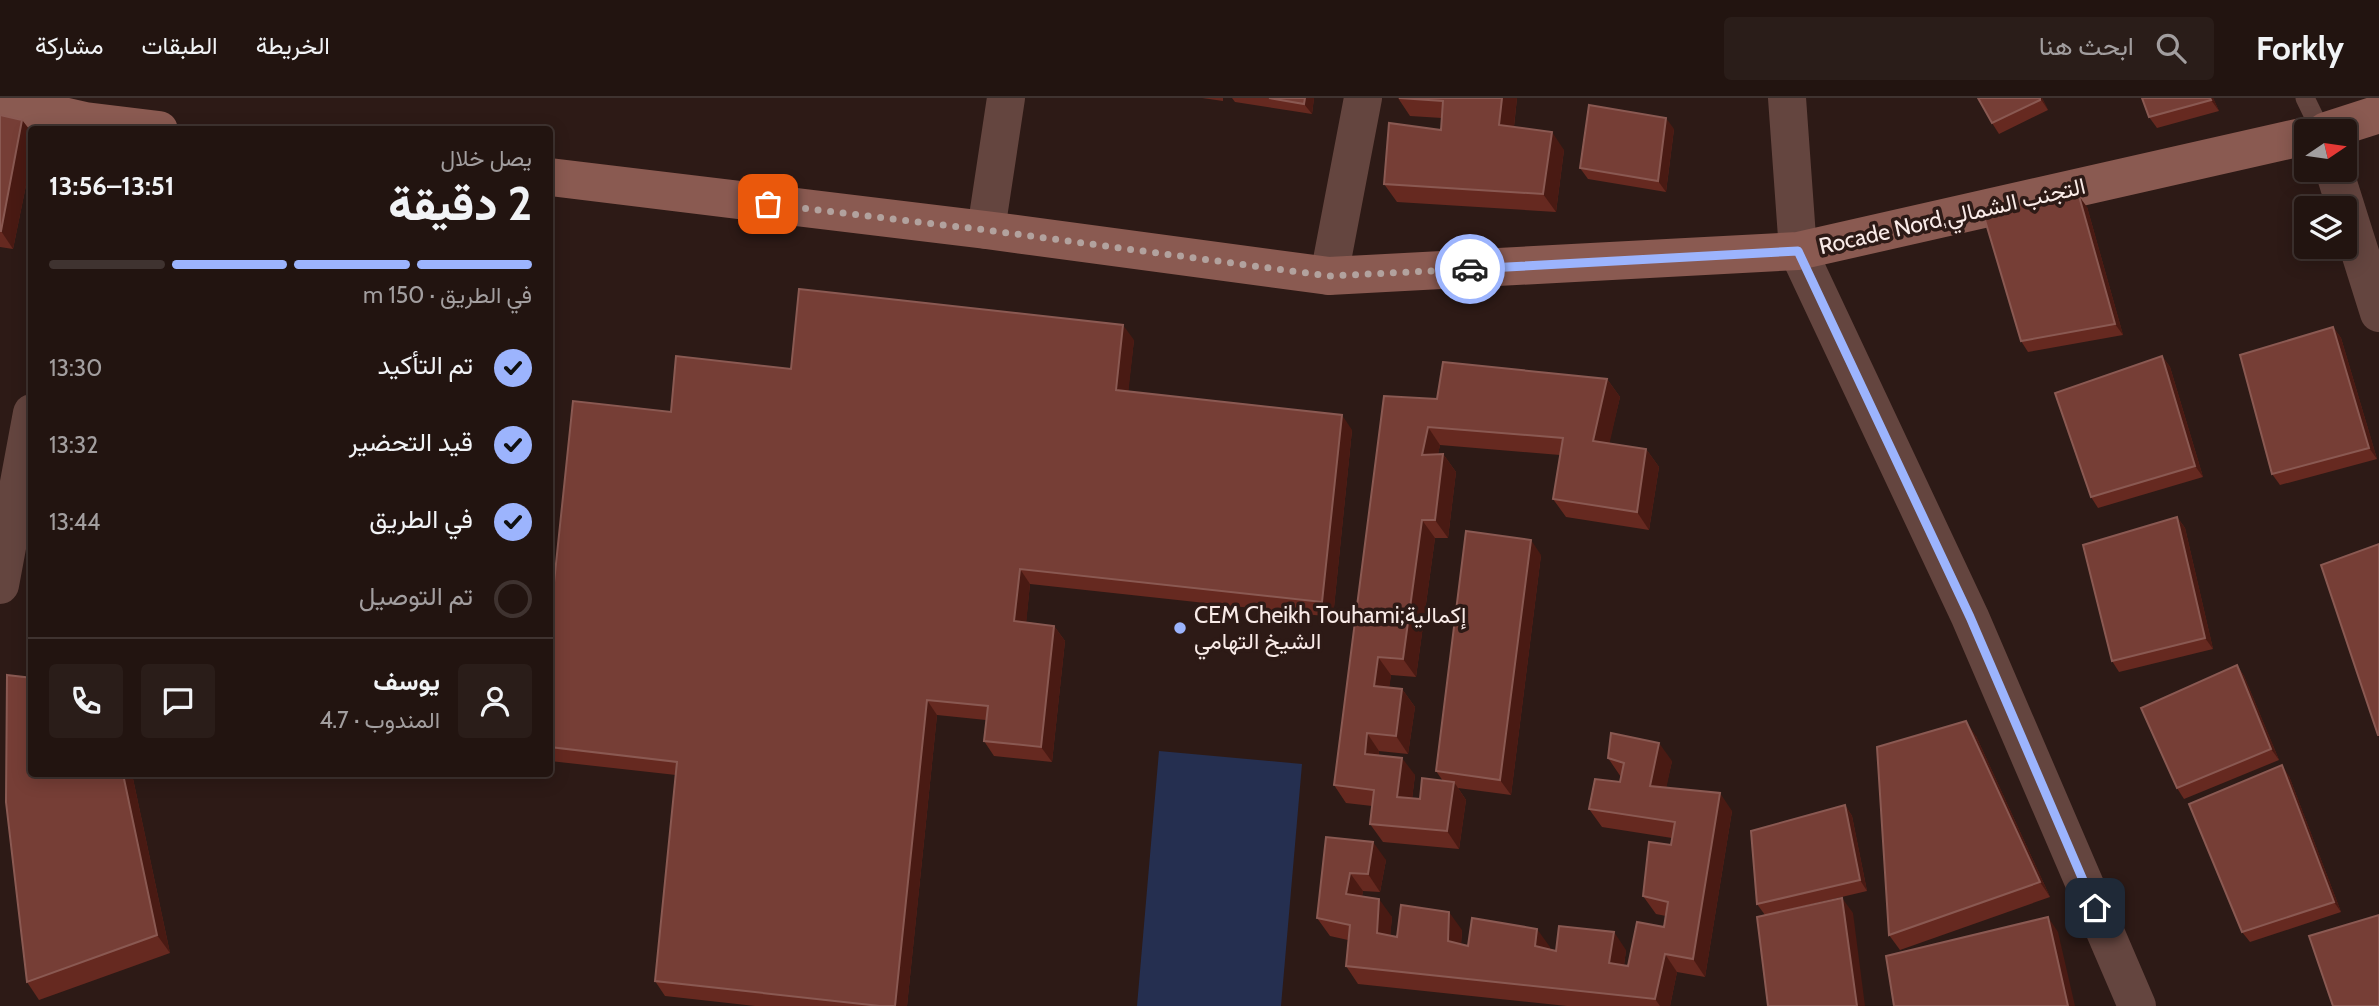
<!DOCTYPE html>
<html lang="ar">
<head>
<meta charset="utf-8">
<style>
  body { margin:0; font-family:Cabin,Vazirmatn,sans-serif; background:#2a1d19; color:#f1f3f6; direction:rtl; height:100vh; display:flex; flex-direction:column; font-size:26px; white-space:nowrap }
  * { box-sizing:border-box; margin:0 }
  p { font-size:23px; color:#a29e9f }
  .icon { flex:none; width:38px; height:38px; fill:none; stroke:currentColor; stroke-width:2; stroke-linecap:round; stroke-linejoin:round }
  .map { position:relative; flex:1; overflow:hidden; direction:ltr }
  .drawer { position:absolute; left:28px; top:28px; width:525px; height:651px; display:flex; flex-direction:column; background:#221410; border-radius:7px; box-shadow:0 4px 18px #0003,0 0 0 2px #3f3330; direction:rtl }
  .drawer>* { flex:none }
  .needle { width:46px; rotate:77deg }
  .controls { position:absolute; left:2294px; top:21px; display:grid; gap:14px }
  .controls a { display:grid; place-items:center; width:63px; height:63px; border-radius:7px; background:#221410; box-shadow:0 4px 18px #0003,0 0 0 2px #3f3330; font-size:35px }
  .pin { position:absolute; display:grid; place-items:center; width:60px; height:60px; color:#fff; margin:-30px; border-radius:14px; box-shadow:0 4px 10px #0006 }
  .courier { position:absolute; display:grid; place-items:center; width:70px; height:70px; margin:-35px; border:5px solid #9cb4fd; border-radius:50%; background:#fff; color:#222; box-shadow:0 2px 9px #0007 }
  .overview em { font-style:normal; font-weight:800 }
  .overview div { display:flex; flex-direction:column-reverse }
  .overview { display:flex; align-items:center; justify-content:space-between; height:119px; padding:0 21px }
  h1 { font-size:46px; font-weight:800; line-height:52px }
  .bar { display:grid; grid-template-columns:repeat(4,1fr); gap:10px 7px; align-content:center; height:84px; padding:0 21px }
  .bar i { height:9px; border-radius:5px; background:#3f3330 }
  .bar .current { background:#9cb4fd }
  .bar p { grid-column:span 4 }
  .line { display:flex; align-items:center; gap:18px; padding:0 21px; border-top:2px solid #3f3330 }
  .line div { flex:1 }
  .round { display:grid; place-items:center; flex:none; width:74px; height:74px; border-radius:7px; background:#2a1d19 }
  ol { padding:0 21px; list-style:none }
  li { display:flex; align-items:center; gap:21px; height:77px }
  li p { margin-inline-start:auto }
  li .icon { padding:7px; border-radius:50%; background:#9cb4fd; color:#111; stroke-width:4 }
  li:last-child { color:#a29e9f }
  li i { width:38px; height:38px; border:4px solid #3f3330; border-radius:50% }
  header { display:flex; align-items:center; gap:42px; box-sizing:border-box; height:98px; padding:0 35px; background:#221410; border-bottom:2px solid #3f3330 }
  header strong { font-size:33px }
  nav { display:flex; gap:38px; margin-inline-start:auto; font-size:24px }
  .search { width:490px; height:63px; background:#2a1d19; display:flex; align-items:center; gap:18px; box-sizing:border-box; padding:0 24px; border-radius:7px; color:#a29e9f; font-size:26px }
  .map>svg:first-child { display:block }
  .green { fill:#252f50 }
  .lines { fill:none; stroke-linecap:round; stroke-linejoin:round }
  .service { stroke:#64453f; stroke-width:19 }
  .minor { stroke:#64453f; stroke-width:38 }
  .tertiary { stroke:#64453f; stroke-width:38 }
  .secondary { stroke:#8a5a51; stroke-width:38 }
  .wall { fill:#662920 }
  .shaded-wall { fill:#491a13 }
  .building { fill:#763e36; stroke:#8a5952; stroke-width:2 }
  .done { stroke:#b2a29e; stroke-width:7; stroke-dasharray:0 12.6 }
  .route { stroke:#9cb4fd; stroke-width:9 }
  .poi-dot { fill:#9cb4fd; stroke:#2d1a16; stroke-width:2.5 }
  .labels { text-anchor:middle; stroke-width:7; stroke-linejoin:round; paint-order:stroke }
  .street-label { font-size:23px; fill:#f9ebe8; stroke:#2d1a16 }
  .poi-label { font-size:23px; fill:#f9ebe8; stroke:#2d1a16; text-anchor:start }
</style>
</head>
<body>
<header>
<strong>Forkly</strong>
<div class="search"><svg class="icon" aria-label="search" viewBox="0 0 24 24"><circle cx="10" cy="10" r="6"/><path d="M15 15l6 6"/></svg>ابحث هنا</div>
<nav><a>الخريطة</a><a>الطبقات</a><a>مشاركة</a></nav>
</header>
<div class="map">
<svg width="2379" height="908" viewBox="0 0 2379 908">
  <rect width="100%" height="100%" fill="#2d1a16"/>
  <polygon class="green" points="1159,653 1302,666 1281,908 1137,908"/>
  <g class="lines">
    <polyline class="service" points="2305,0 2321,33"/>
    <g class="minor">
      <polyline points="2334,72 2379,215"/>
      <polyline points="986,132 1006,0"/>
      <polyline points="1329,178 1363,0"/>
      <polyline points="0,487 32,315"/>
    </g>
    <polyline class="tertiary" points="1787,0 1798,153 1970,519 2137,908"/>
    <g class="secondary">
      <polyline points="0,4 85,23 159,32"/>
      <polyline points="2326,33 2379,16"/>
      <polyline points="550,79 986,132 1329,178 1798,153 2306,38"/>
    </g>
  </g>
  <g class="wall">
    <polygon points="1202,0 1223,0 1223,3"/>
    <polygon points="1232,0 1314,0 1312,16 1235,4"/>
    <polygon points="1398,0 1517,0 1514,29 1564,52 1556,114 1397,104 1384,86 1441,32 1442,20 1410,18"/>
    <polygon points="1978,0 2042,0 2048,12 1999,36 1992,25"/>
    <polygon points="2142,0 2213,0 2219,13 2157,30 2149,19"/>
    <polygon points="0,17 22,22 32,35 32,58 13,151 0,149"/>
    <polygon points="1674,31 1666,94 1588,81 1580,70"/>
    <polygon points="2087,109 2123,237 2028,254 2021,243"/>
    <polygon points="2333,229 2341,240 2377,361 2280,387 2272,376"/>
    <polygon points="1134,242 1128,293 1352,332 1333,519 1030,486 1026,524 1054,528 1065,543 1052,664 994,658 984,643 986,622 937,617 907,908 755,908 665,898 655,883 676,677 550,663 550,523 671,314 791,271"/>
    <polygon points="2162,258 2170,269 2203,379 2098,410 2091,399"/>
    <polygon points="1607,281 1620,299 1609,345 1646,351 1659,369 1649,432 1566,419 1553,401 1560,357 1440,347 1438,356 1443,356 1456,374 1448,440 1435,440 1416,579 1391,577 1389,589 1402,591 1415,609 1408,656 1379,653 1379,657 1415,677 1412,701 1420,701 1443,683 1436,673 1541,457 1511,697 1458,690 1466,702 1459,751 1383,744 1370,726 1372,708 1346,705 1334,687 1384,298 1437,301"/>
    <polygon points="2177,419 2185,430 2213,551 2119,574 2112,563"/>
    <polygon points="2237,567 2244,578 2279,662 2184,701 2177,690"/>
    <polygon points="1976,638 2050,799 1900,852 1889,837"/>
    <polygon points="1608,660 1672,663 1666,689 1732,713 1705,879 1677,874 1670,908 1567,908 1358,886 1346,868 1348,842 1330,838 1317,820 1326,739 1386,762 1380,794 1363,793 1362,798 1392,819 1390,838 1397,839 1462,832 1461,846 1468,848 1550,849 1550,851 1556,853 1626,852 1624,867 1628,868 1664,829 1666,818 1656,816 1643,798 1671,747 1672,740 1602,729 1589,711 1620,684 1621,679"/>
    <polygon points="32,676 132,676 170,855 39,902 27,884"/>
    <polygon points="2289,678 2341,814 2250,844 2242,834"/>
    <polygon points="1845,707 1852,718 1867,793 1765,817 1757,806"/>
  </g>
  <g class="shaded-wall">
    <polygon points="1305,0 1314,0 1312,16 1304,6"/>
    <polygon points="1502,0 1517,0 1512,45 1499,27"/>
    <polygon points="2040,0 2042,0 2048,12"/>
    <polygon points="2210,0 2213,0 2219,13 2211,2"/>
    <polygon points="1666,20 1674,31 1666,94 1658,83"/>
    <polygon points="22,22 32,35 32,58 13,151 1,133"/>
    <polygon points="1552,34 1564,52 1556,114 1543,96"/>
    <polygon points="2079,98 2087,109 2123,237 2115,226"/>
    <polygon points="1123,227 1134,242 1127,307 1116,292"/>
    <polygon points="2333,229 2341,240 2377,361 2369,350"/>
    <polygon points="2162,258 2170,269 2203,379 2195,368"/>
    <polygon points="1607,281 1620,299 1606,361 1593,343"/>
    <polygon points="1342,317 1352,332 1333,519 1322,504"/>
    <polygon points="1428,329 1440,347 1434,375 1422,357"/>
    <polygon points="1646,351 1659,369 1649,432 1637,414"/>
    <polygon points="1443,356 1456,374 1448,440 1435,422"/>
    <polygon points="2177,419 2185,430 2213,551 2205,540"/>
    <polygon points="1422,422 1435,440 1416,579 1403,561"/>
    <polygon points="1531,442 1541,457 1511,697 1500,682"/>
    <polygon points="1020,471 1030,486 1025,538 1014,523"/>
    <polygon points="1054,528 1065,543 1052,664 1041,649"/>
    <polygon points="1378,559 1391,577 1387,606 1374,588"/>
    <polygon points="2237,567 2244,578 2279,662 2271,651"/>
    <polygon points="1402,591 1415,609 1408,656 1396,638"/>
    <polygon points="927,602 937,617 907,908 895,908"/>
    <polygon points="1966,623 1976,638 2050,799 2040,784"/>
    <polygon points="1367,635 1379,653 1378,674 1365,656"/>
    <polygon points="1659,645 1672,663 1663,706 1650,688"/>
    <polygon points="1402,660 1415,677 1410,717 1397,699"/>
    <polygon points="2282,667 2289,678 2341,814 2334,804"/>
    <polygon points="123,676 132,676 170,855 157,837"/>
    <polygon points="1454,684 1466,702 1459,751 1447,733"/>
    <polygon points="1720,695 1732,713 1705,879 1693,861"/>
    <polygon points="1845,707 1852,718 1867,793 1860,782"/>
    <polygon points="1373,744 1386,762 1380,794 1368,776"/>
    <polygon points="1350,775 1363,793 1359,814 1346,796"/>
    <polygon points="1842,800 1853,815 1865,908 1857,908"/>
    <polygon points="1379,801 1392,819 1389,853 1377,835"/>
    <polygon points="1449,814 1462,832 1460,861 1448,843"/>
    <polygon points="2048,819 2058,834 2075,908 2068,908"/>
    <polygon points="1537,831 1550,849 1548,866 1535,848"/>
    <polygon points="1614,834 1626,852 1622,883 1609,865"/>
    <polygon points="1665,856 1677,874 1670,908 1660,908 1655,901"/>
  </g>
  <g class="building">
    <polygon points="1269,0 1305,0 1304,6"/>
    <polygon points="1399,0 1502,0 1499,27 1552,34 1543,96 1384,86 1389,25 1441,32 1443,3"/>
    <polygon points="1978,0 2040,0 2040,2 1992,25"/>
    <polygon points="2142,0 2210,0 2211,2 2149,19"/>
    <polygon points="1589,7 1666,20 1658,83 1580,70"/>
    <polygon points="0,17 22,22 1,133 0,133"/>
    <polygon points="2079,98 2115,226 2021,243 1982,112"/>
    <polygon points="799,191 1123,227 1116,292 1342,317 1322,504 1020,471 1014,523 1054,528 1041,649 984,643 988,608 927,602 895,908 880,908 655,883 677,664 550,649 550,523 573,303 671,314 676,258 791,271"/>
    <polygon points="2333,229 2369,350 2272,376 2240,257"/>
    <polygon points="2162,258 2195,368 2091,399 2055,295"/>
    <polygon points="1443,264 1607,281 1593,343 1646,351 1637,414 1553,401 1563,340 1428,329 1422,357 1443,356 1435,422 1422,422 1403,561 1378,559 1374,588 1402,591 1396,638 1367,635 1365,656 1402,660 1397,699 1420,701 1422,680 1454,684 1447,733 1370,726 1374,692 1334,687 1384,298 1437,301"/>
    <polygon points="2177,419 2205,540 2112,563 2083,447"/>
    <polygon points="1466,433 1531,442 1500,682 1436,673"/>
    <polygon points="2379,446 2379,637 2378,637 2321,467"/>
    <polygon points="2237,567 2271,651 2177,690 2141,610"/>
    <polygon points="7,577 32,580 32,676 123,676 157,837 27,884 6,704"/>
    <polygon points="1966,623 2040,784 1889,837 1877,649"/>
    <polygon points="1611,635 1659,645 1650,688 1720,695 1693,861 1665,856 1655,901 1346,868 1350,827 1317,820 1326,739 1373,744 1368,776 1350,775 1346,796 1379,801 1377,835 1397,839 1401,807 1449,814 1448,843 1468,848 1472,820 1537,831 1535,848 1556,853 1559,828 1614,834 1609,865 1628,868 1637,824 1664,829 1668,804 1643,798 1649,744 1671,747 1675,724 1589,711 1595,681 1620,684 1624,665 1608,660"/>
    <polygon points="2282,667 2334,804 2242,834 2189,706"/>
    <polygon points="1845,707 1860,782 1757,806 1751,733"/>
    <polygon points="1842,800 1857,908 1768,908 1757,819"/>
    <polygon points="2379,817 2379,908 2333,908 2309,838"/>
    <polygon points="2048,819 2068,908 1894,908 1886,858"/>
  </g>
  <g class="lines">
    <polyline class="done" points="768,106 986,132 1329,178 1470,171"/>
    <polyline class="route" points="1470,171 1798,153 1970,519 2095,810"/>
  </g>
  <circle class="poi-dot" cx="1180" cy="530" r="7"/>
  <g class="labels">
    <g class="street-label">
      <text transform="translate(1952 118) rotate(-13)" y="8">Rocade Nord,التجنب الشمالي</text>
    </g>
    <g class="poi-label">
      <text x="1194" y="525">CEM Cheikh Touhami;إكمالية<tspan x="1194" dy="26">الشيخ التهامي</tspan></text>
    </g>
  </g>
</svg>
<div class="controls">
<a><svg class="needle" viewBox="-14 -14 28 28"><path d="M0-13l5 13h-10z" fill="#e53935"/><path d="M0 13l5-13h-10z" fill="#a29e9f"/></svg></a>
<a><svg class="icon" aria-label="layers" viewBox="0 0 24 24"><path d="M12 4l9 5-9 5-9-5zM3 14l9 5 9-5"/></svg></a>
</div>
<div class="pin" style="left:768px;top:106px;background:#ea580c"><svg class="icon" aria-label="bag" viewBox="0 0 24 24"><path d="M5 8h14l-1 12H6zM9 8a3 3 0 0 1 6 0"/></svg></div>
<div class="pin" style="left:2095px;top:810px;background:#1f2937"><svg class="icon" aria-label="home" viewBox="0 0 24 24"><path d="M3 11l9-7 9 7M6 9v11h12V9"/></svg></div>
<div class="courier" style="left:1470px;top:171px"><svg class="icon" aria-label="car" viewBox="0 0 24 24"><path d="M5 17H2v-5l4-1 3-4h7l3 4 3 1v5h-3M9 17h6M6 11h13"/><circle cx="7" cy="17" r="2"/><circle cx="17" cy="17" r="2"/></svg></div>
<section class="drawer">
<div class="overview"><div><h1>2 دقيقة</h1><p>يصل خلال</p></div><em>13:51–13:56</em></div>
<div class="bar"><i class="current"></i><i class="current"></i><i class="current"></i><i></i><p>في الطريق · 150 m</p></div>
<ol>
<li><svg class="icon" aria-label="check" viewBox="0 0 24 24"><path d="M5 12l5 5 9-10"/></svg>تم التأكيد<p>13:30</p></li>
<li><svg class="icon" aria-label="check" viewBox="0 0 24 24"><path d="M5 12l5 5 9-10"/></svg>قيد التحضير<p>13:32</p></li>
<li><svg class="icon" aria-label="check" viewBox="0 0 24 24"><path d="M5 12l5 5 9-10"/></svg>في الطريق<p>13:44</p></li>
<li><i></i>تم التوصيل</li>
</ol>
<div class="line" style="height:126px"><a class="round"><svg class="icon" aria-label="person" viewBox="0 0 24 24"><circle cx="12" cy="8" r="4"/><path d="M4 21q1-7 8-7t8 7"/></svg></a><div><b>يوسف</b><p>المندوب · 4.7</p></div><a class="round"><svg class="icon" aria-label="chat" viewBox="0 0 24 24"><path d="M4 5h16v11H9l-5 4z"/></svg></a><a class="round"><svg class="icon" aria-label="phone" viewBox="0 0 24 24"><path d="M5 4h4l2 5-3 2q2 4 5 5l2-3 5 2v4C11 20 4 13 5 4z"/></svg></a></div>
</section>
</div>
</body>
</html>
